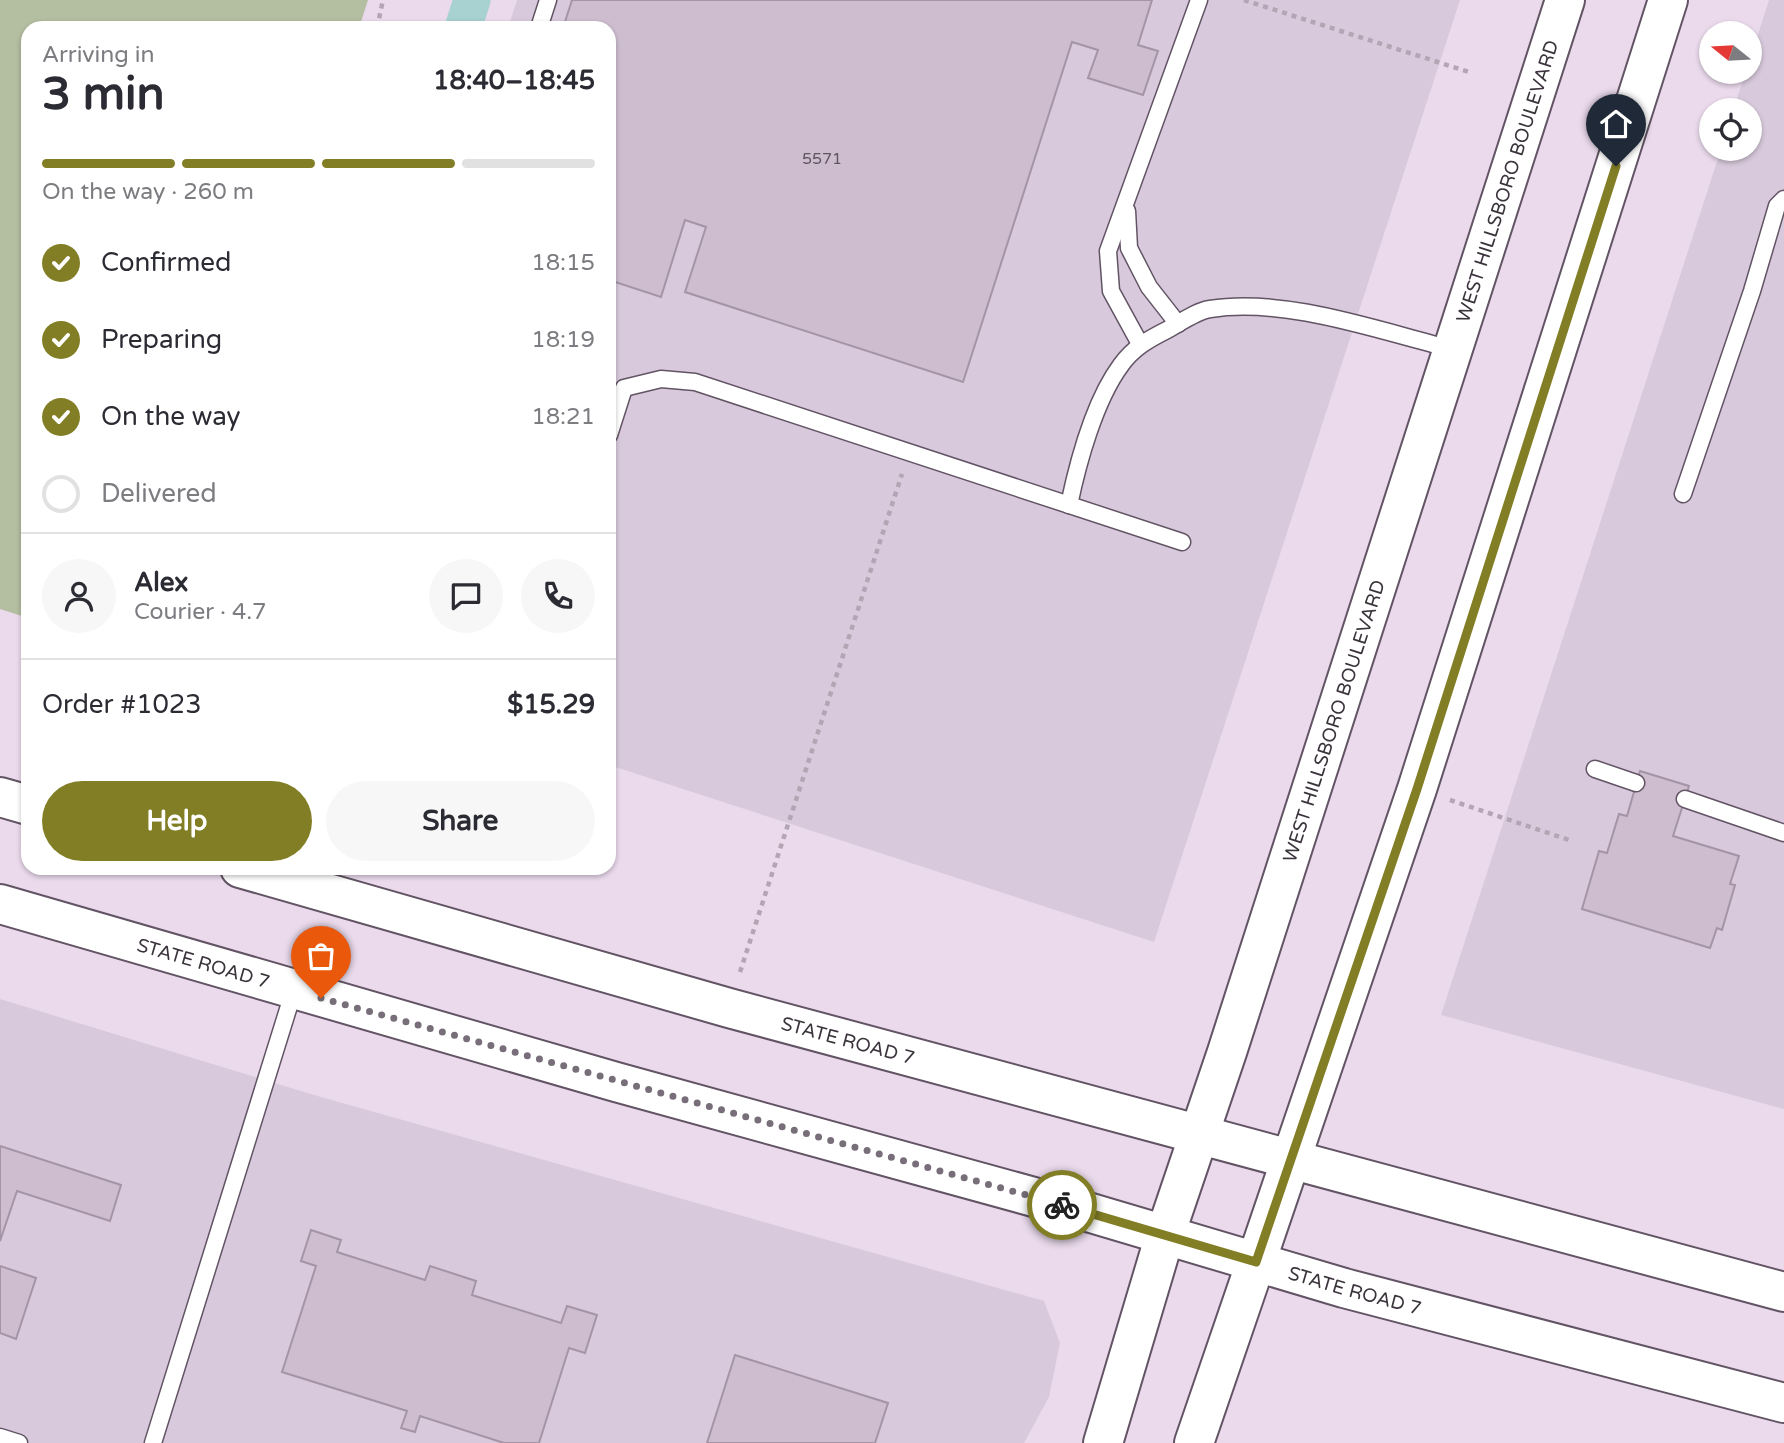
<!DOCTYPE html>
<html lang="en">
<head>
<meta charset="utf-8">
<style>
  body { margin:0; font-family:"Varela Round",sans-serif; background:#f7f7f7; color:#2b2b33; height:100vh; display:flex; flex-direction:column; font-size:26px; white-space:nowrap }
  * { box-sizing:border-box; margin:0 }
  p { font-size:23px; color:#7c7c81 }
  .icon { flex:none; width:38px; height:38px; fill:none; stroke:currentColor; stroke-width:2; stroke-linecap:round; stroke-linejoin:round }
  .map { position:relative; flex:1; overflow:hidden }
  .panel { position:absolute; left:21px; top:21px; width:595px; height:854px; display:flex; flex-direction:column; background:#fff; border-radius:21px; box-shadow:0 2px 5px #0004 }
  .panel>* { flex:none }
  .needle { width:46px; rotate:288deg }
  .tools { position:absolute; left:1699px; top:21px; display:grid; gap:14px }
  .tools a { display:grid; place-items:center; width:63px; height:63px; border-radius:50%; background:#fff; box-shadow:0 2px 5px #0004; font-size:35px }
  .pin { position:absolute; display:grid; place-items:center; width:60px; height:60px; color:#fff; margin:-72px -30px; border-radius:50% 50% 50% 0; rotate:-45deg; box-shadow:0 0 7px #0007 }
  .pin .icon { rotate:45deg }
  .courier { position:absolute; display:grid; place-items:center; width:70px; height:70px; margin:-35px; border:5px solid #827e25; border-radius:50%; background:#fff; color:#222; box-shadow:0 2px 9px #0007 }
  .headline em { font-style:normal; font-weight:700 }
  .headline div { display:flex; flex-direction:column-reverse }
  .headline { display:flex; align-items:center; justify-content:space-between; height:119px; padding:0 21px }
  h1 { font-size:46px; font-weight:700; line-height:52px }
  .bar { display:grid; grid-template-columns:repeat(4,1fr); gap:10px 7px; align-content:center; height:84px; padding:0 21px }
  .bar i { height:9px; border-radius:5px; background:#e1e1e2 }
  .bar .selected { background:#827e25 }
  .bar p { grid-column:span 4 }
  .line { display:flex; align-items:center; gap:18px; padding:0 21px; border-top:2px solid #e1e1e2 }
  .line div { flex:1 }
  .round { display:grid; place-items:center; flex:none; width:74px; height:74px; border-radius:37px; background:#f7f7f7 }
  ol { padding:0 21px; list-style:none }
  li { display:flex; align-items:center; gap:21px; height:77px }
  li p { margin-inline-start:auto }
  li .icon { padding:7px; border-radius:50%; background:#827e25; color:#fff; stroke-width:4 }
  li:last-child { color:#7c7c81 }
  li i { width:38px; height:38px; border:4px solid #e1e1e2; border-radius:50% }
  .button { display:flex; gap:14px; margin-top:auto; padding:14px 21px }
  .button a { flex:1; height:80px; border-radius:42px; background:#827e25; color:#fff; font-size:28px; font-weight:700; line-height:80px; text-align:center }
  .button a+a { background:#f7f7f7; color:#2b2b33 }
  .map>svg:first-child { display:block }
  .commercial { fill:#d8cadc }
  .green { fill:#b4bea1 }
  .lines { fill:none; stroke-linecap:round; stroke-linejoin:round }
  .canal { stroke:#a8d1d2; stroke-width:37 }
  .building { fill:#cdbdcf; stroke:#a494a6; stroke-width:2 }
  .lane-casing { stroke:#625464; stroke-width:19 }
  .secondary-casing { stroke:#625464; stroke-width:42 }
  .primary-casing { stroke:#625464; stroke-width:42 }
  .path { stroke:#b3a5b4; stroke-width:4.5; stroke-dasharray:5 5; stroke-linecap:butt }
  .lane { stroke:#fff; stroke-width:16 }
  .secondary { stroke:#fff; stroke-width:38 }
  .primary { stroke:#fff; stroke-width:38 }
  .done { stroke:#786e7a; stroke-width:7; stroke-dasharray:0 12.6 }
  .route { stroke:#827e25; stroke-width:9 }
  .labels { text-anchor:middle; stroke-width:7; stroke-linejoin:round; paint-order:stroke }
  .number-label { font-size:16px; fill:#605661 }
  .street-label { font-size:19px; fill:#3b343c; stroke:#fff }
</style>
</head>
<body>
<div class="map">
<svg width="1784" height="1443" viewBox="0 0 1784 1443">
  <rect width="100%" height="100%" fill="#eadaec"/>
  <g class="commercial">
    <polygon points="517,0 1460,0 1154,942 609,765 609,28 508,28"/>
    <polygon points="1769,0 1784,0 1784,1109 1441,1015 1721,149 1750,149 1750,110 1733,110 1746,72 1750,72 1750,59"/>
    <polygon points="0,999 314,1095 1044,1301 1060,1343 1049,1397 1024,1443 0,1443"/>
  </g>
  <polygon class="green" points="0,0 368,0 359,28 28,28 28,618 0,609"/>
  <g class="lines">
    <polyline class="canal" points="463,28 472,0"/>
  </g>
  <g class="building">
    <polygon points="572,0 1152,0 1138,45 1158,51 1143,95 1088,78 1098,50 1072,42 963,382 685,292 706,227 685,220 661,297 609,280 609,28 563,28"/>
    <polygon points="1640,771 1689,786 1673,836 1739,856 1730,884 1735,885 1722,930 1717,928 1710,948 1582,909 1599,851 1607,853 1619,814 1627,816"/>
    <polygon points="0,1146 121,1185 110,1221 17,1191 0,1241"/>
    <polygon points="311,1230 341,1240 337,1252 425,1280 430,1266 476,1281 472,1295 561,1323 567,1306 597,1315 585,1353 569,1348 539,1443 504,1443 420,1416 415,1432 401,1428 407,1411 282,1372 316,1266 301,1261"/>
    <polygon points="0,1266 36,1278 16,1339 0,1333"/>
    <polygon points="735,1355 888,1403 875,1443 707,1443"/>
  </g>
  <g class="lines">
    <g class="lane-casing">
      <g id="lane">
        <polyline points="539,28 548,0"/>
        <polyline points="1127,211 1129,248 1149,287 1178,324"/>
        <polyline points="1140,344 1111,291 1108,251 1199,0"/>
        <polyline points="609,435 624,388 661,379 695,382 1182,542"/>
        <polyline points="1683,494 1752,291 1777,206 1784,199"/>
        <path d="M1069,505C1078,462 1095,400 1121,365C1133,348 1149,339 1167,330C1180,323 1196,311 1210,309C1286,297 1379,331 1452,349"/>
        <polyline points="1595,769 1636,783"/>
        <polyline points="1685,799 1784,833"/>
        <polyline points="0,1437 19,1443"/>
        <polyline points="153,1443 294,990"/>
      </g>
    </g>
    <g class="secondary-casing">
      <g id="secondary">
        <polyline points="1103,1443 1165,1235"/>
        <polyline points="1194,1443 1256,1262"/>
      </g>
    </g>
    <g class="primary-casing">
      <g id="primary">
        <polyline points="0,797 28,805"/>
        <path id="s1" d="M240,868L729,1008L1784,1292"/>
        <path id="s2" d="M0,904L616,1082L1081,1210L1344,1288L1784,1403"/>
        <path id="s3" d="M1165,1235L1227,1052L1565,0"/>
        <polyline points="1256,1262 1417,789 1668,0"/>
      </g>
    </g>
    <g class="path">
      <polyline points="1244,0 1472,73"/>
      <polyline points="377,28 383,0"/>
      <polyline points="1450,800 1572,841"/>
      <polyline points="740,972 902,474"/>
    </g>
    <use href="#lane" class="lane"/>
    <use href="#secondary" class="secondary"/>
    <use href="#primary" class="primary"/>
  </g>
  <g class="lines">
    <polyline class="done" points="321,998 1062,1205"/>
    <polyline class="route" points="1062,1205 1256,1262 1417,789 1616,166"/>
  </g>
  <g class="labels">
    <g class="number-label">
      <text x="822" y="164">5571</text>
    </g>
    <g class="street-label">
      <text dy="7" stroke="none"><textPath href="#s3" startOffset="1108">WEST HILLSBORO BOULEVARD</textPath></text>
      <text dy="7" stroke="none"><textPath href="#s3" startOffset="541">WEST HILLSBORO BOULEVARD</textPath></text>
      <text dy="7" stroke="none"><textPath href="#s2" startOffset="212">STATE ROAD 7</textPath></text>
      <text dy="7" stroke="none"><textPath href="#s1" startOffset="632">STATE ROAD 7</textPath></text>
      <text dy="7" stroke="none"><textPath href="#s2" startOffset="1409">STATE ROAD 7</textPath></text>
    </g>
  </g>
</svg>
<div class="tools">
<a><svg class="needle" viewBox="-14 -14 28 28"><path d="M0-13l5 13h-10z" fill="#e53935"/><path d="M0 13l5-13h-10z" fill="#7c7c81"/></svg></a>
<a><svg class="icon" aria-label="locate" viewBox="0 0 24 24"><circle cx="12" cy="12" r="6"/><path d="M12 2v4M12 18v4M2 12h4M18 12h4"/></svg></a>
</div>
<div class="pin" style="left:321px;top:998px;background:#ea580c"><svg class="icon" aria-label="bag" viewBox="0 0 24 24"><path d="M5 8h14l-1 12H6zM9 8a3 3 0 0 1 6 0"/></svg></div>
<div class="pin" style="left:1616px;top:166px;background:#1f2937"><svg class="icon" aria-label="home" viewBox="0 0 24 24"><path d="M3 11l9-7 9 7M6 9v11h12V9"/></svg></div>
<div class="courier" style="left:1062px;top:1205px"><svg class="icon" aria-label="bike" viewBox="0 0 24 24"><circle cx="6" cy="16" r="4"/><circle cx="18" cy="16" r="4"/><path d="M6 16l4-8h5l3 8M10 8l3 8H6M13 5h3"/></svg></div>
<section class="panel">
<div class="headline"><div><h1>3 min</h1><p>Arriving in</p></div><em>18:40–18:45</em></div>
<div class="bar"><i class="selected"></i><i class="selected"></i><i class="selected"></i><i></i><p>On the way · 260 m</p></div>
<ol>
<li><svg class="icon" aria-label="check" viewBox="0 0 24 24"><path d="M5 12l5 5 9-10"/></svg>Confirmed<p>18:15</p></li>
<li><svg class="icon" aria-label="check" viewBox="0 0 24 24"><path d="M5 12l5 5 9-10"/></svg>Preparing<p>18:19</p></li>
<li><svg class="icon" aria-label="check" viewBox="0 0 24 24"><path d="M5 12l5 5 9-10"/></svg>On the way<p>18:21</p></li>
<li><i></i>Delivered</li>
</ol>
<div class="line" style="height:126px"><a class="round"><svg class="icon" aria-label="person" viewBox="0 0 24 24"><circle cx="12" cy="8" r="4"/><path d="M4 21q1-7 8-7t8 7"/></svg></a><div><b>Alex</b><p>Courier · 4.7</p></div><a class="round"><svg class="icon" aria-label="chat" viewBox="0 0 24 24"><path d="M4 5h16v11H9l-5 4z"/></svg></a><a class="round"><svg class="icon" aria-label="phone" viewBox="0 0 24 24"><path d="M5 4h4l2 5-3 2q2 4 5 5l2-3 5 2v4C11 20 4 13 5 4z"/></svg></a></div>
<div class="line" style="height:91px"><div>Order #1023</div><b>$15.29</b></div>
<div class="button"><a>Help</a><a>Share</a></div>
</section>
</div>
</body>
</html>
